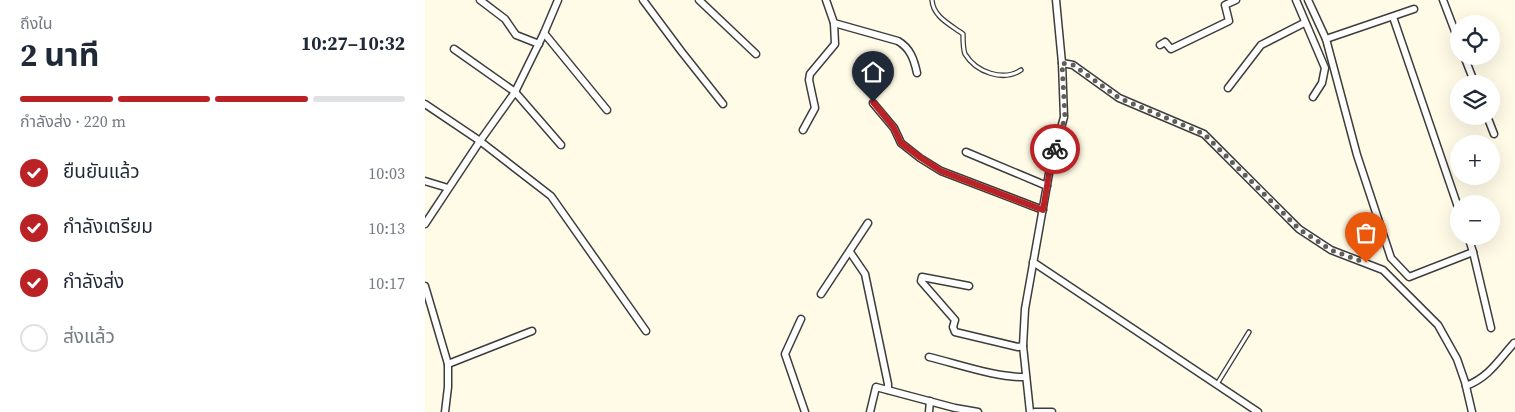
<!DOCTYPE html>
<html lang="th">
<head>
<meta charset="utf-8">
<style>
  body { margin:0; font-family:"Source Serif 4","Noto Sans Thai",serif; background:#f6f6f7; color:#1f2937; height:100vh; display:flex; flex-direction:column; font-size:19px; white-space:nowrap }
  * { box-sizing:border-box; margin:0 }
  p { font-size:16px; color:#747a83 }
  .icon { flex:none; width:28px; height:28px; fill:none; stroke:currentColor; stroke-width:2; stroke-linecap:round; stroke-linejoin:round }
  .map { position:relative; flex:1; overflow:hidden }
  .details { display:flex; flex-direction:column; background:#fff; width:425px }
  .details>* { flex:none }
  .tools { position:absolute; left:1025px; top:15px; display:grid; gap:10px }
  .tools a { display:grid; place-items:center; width:50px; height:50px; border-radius:50%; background:#fff; box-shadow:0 5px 20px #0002; font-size:25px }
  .pin { position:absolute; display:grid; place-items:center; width:42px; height:42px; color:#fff; margin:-51px -21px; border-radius:50% 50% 50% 0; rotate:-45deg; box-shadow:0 0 5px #0007 }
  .pin .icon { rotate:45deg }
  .courier { position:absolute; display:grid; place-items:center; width:50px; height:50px; margin:-25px; border:4px solid #ba2225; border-radius:50%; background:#fff; color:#222; box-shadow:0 1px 6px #0007 }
  .headline em { font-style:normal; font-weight:700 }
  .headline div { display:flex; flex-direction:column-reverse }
  .headline { display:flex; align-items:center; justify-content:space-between; height:85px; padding:0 20px }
  h1 { font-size:32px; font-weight:700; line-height:38px }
  .bar { display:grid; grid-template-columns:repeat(4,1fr); gap:8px 5px; align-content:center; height:60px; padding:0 20px }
  .bar i { height:6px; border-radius:4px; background:#e0e1e3 }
  .bar .active { background:#ba2225 }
  .bar p { grid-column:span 4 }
  ol { padding:0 20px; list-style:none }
  li { display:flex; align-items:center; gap:15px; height:55px }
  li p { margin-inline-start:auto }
  li .icon { padding:5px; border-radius:50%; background:#ba2225; color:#fff; stroke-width:4 }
  li:last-child { color:#747a83 }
  li i { width:28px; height:28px; border:2px solid #e0e1e3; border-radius:50% }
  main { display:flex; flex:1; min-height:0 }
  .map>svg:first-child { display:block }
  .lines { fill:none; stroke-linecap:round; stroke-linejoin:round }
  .service-casing { stroke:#3d3d3d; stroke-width:5.5 }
  .minor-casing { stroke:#3d3d3d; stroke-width:9 }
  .service { stroke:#fff; stroke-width:3 }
  .minor { stroke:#fff; stroke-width:6 }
  .done { stroke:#605e57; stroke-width:5; stroke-dasharray:0 9 }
  .route { stroke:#ba2225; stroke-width:6 }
</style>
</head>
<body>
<main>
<section class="details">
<div class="headline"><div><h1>2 นาที</h1><p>ถึงใน</p></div><em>10:27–10:32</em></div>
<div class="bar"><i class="active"></i><i class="active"></i><i class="active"></i><i></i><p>กำลังส่ง · 220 m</p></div>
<ol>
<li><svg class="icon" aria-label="check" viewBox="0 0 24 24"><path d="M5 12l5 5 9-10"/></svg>ยืนยันแล้ว<p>10:03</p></li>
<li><svg class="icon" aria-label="check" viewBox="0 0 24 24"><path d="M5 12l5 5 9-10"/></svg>กำลังเตรียม<p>10:13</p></li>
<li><svg class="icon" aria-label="check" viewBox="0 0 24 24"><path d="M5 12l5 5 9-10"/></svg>กำลังส่ง<p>10:17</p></li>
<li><i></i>ส่งแล้ว</li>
</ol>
</section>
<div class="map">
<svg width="1090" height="412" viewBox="0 0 1090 412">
  <rect width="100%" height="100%" fill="#fffbe7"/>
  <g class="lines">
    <g class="service-casing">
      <g id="service">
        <path d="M507,0C508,17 526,25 538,34C538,40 538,49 540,54C551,72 578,82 596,70"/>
        <polyline points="792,384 824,332"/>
      </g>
    </g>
    <g class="minor-casing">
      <g id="minor">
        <polyline points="55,0 80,19 91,35 114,44"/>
        <polyline points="218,0 256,51 298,104"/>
        <polyline points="274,0 331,54"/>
        <polyline points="871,0 900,68 897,83 888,97"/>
        <polyline points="883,0 901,39 932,155 966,258 984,277 1048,252"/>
        <polyline points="1018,0 1034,42"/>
        <polyline points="968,17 1034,210"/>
        <path d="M409,23L473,41C485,48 489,59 492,73"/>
        <polyline points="119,33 182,110"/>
        <polyline points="901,39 989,9"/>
        <polyline points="735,45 740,42 746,49 804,21 800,5 811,0"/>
        <polyline points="29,49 90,92 136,145"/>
        <polyline points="1039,56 1050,84"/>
        <polyline points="637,63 648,65 694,98 779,134 874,229 906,250 958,270 1013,325 1032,359 1040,382 1047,412"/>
        <polyline points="803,88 836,45 879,23"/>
        <polyline points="448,103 469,128 476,143 495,158 516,171 618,210"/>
        <polyline points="0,104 55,141 126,196 221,331"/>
        <polyline points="1062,116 1069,134"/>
        <polyline points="378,130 390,108 384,80 385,74 410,44 409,23 401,0"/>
        <polyline points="541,152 622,186"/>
        <polyline points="0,181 23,188"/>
        <polyline points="0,224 55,141 90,92 119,33 133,0"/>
        <polyline points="1043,236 1048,252 1066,328"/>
        <polyline points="425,252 440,274 463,384 463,390"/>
        <polyline points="608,262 833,412"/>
        <polyline points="0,286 23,364 23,387 20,412"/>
        <polyline points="544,286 497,277 496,281 530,320 528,327 530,332 593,347 598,346"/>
        <polyline points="396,294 443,223"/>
        <polyline points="376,319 360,354 380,412"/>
        <path d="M504,357C533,364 572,378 601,377"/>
        <polyline points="23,364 107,331"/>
        <path d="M1041,386C1064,377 1073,361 1089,343"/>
        <polyline points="445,412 451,387 530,408 553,412"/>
        <polyline points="504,412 505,401"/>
        <polyline points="605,412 598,346 600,309 625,168 639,117 637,63 631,0"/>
        <polyline points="610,412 627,412"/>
      </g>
    </g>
    <use href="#service" class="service"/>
    <use href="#minor" class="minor"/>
  </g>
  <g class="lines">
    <polyline class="done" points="630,149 640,118 637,63 648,65 694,98 779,134 874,229 906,250 941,263"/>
    <polyline class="route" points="448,102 469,128 476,143 496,158 516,171 618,210 625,168 630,149"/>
  </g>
</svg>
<div class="tools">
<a><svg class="icon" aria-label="locate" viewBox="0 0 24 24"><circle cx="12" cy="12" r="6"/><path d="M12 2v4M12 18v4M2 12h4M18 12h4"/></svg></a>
<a><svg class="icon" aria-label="layers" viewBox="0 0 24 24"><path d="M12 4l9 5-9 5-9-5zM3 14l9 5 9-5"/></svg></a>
<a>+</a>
<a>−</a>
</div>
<div class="pin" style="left:941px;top:263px;background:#ea580c"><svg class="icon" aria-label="bag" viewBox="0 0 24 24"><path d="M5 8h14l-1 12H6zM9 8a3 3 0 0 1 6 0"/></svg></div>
<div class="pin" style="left:448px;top:102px;background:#1f2937"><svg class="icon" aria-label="home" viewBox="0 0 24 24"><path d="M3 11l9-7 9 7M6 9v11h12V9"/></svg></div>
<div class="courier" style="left:630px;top:149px"><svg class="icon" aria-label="bike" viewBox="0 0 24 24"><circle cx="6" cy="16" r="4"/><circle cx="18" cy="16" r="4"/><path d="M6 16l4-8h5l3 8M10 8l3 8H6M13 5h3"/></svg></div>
</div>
</main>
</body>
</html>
